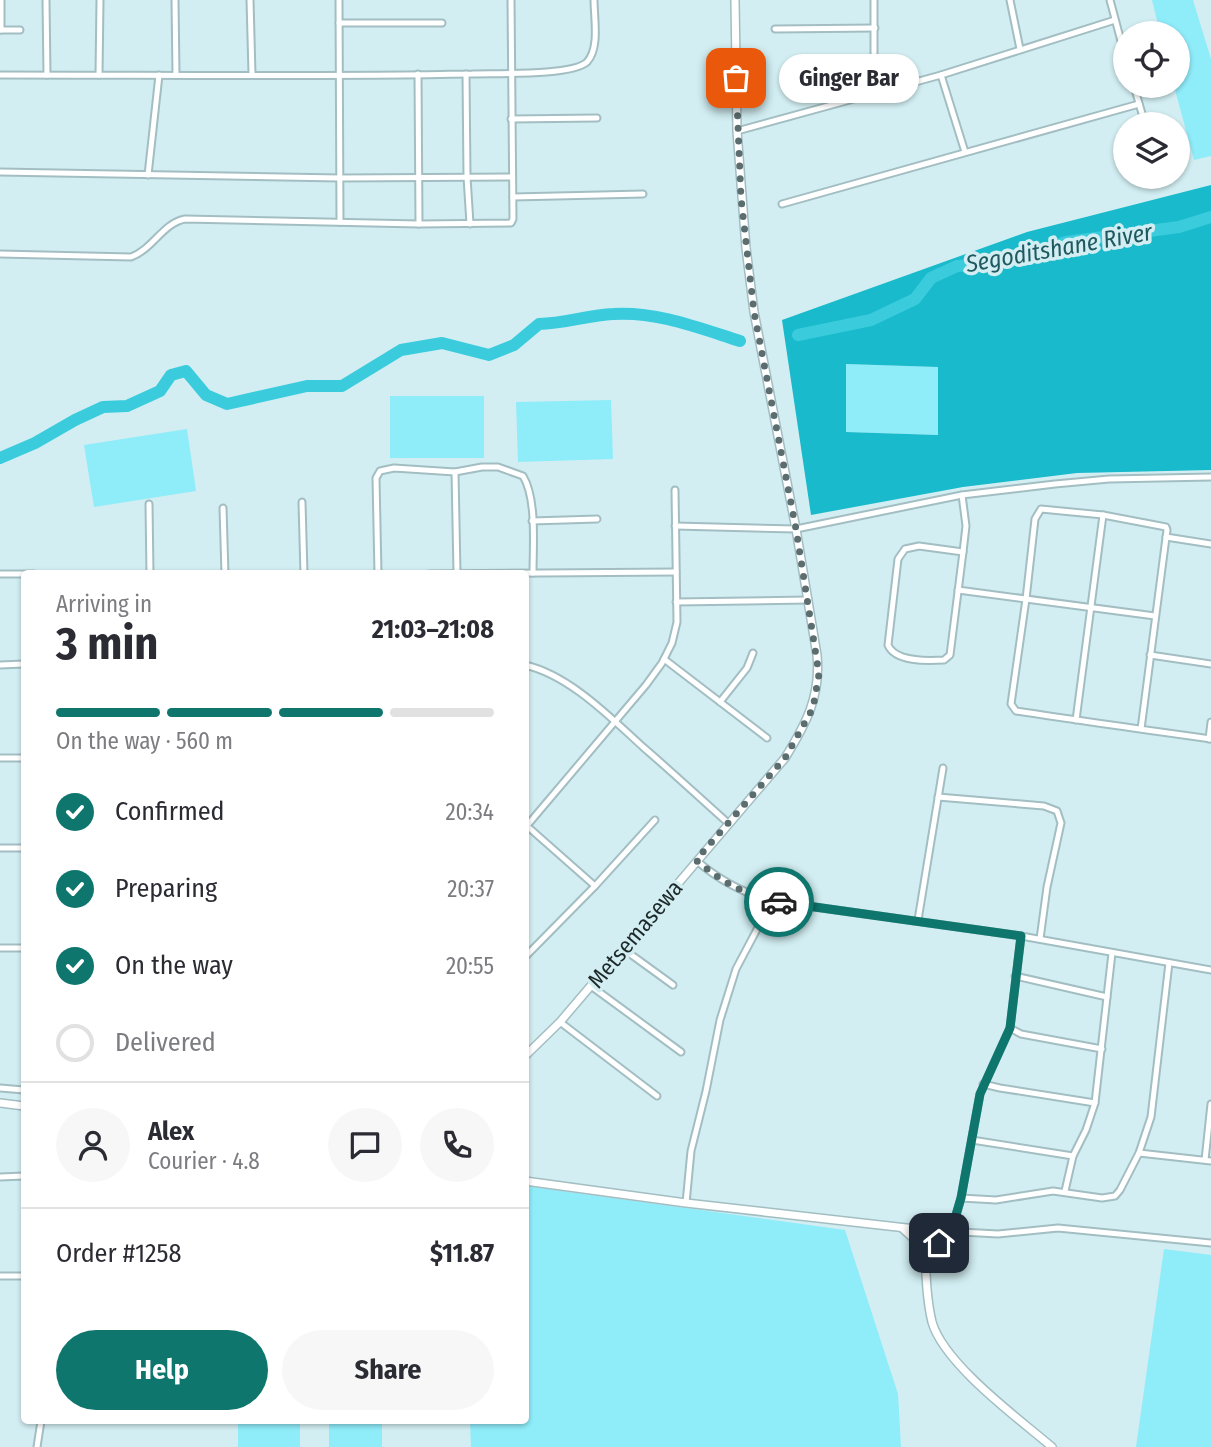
<!DOCTYPE html>
<html lang="en">
<head>
<meta charset="utf-8">
<style>
  body { margin:0; font-family:"Fira Sans Condensed",sans-serif; background:#f7f7f7; color:#2b2b33; height:100vh; display:flex; flex-direction:column; font-size:26px; white-space:nowrap }
  * { box-sizing:border-box; margin:0 }
  p { font-size:23px; color:#7c7c81 }
  .icon { flex:none; width:38px; height:38px; fill:none; stroke:currentColor; stroke-width:2; stroke-linecap:round; stroke-linejoin:round }
  .map { position:relative; flex:1; overflow:hidden }
  .sheet { position:absolute; left:21px; top:570px; width:508px; height:854px; display:flex; flex-direction:column; background:#fff; border-radius:7px; box-shadow:0 2px 5px #0004 }
  .sheet>* { flex:none }
  .buttons { position:absolute; left:1113px; top:21px; display:grid; gap:14px }
  .buttons a { display:grid; place-items:center; width:77px; height:77px; border-radius:50%; background:#fff; box-shadow:0 2px 5px #0004; font-size:35px }
  .pin { position:absolute; display:grid; place-items:center; width:60px; height:60px; color:#fff; margin:-30px; border-radius:14px; box-shadow:0 4px 10px #0006 }
  .courier { position:absolute; display:grid; place-items:center; width:70px; height:70px; margin:-35px; border:5px solid #0f766e; border-radius:50%; background:#fff; color:#222; box-shadow:0 2px 9px #0007 }
  .bubble { position:absolute; height:49px; border-radius:24px; background:#fff; box-shadow:0 2px 5px #0004; font-size:23px; font-weight:700; line-height:49px; text-align:center }
  .headline em { font-style:normal; font-weight:700 }
  .headline div { display:flex; flex-direction:column-reverse }
  .headline { display:flex; align-items:center; justify-content:space-between; height:119px; padding:0 35px }
  h1 { font-size:46px; font-weight:700; line-height:52px }
  .bar { display:grid; grid-template-columns:repeat(4,1fr); gap:10px 7px; align-content:center; height:84px; padding:0 35px }
  .bar i { height:9px; border-radius:5px; background:#e1e1e2 }
  .bar .selected { background:#0f766e }
  .bar p { grid-column:span 4 }
  .line { display:flex; align-items:center; gap:18px; padding:0 35px; border-top:2px solid #e1e1e2 }
  .line div { flex:1 }
  .round { display:grid; place-items:center; flex:none; width:74px; height:74px; border-radius:37px; background:#f7f7f7 }
  ol { padding:0 35px; list-style:none }
  li { display:flex; align-items:center; gap:21px; height:77px }
  li p { margin-inline-start:auto }
  li .icon { padding:7px; border-radius:50%; background:#0f766e; color:#fff; stroke-width:4 }
  li:last-child { color:#7c7c81 }
  li i { width:38px; height:38px; border:4px solid #e1e1e2; border-radius:50% }
  .button { display:flex; gap:14px; margin-top:auto; padding:14px 35px }
  .button a { flex:1; height:80px; border-radius:42px; background:#0f766e; color:#fff; font-size:28px; font-weight:700; line-height:80px; text-align:center }
  .button a+a { background:#f7f7f7; color:#2b2b33 }
  .map>svg:first-child { display:block }
  .green { fill:#8fecf9 }
  .forest { fill:#18bacb; fill-rule:evenodd }
  .lines { fill:none; stroke-linecap:round; stroke-linejoin:round }
  .river { stroke:#3accdd; stroke-width:12 }
  .minor-casing { stroke:#a3bec2; stroke-width:9 }
  .tertiary-casing { stroke:#a3bec2; stroke-width:10 }
  .minor { stroke:#fff; stroke-width:5 }
  .tertiary { stroke:#fff; stroke-width:7 }
  .done { stroke:#5c6d6f; stroke-width:7; stroke-dasharray:0 12.6 }
  .route { stroke:#0f766e; stroke-width:9 }
  .labels { text-anchor:middle; stroke-width:7; stroke-linejoin:round; paint-order:stroke }
  .street-label { font-size:23px; fill:#1d2829; stroke:#d2eef2 }
  .water-label { font-size:24px; font-style:italic; fill:#1f5960; stroke:#d2eef2 }
</style>
</head>
<body>
<div class="map">
<svg width="1211" height="1447" viewBox="0 0 1211 1447">
  <rect width="100%" height="100%" fill="#d2eef2"/>
  <g class="green">
    <polygon points="1152,0 1193,0 1211,59 1211,156 1194,160 1174,86 1178,86 1178,33 1160,33"/>
    <polygon points="846,364 938,367 938,435 846,432"/>
    <rect x="390" y="396" width="94" height="62"/>
    <polygon points="611,400 613,459 518,462 516,402"/>
    <polygon points="187,429 196,491 94,507 84,445"/>
    <polygon points="525,1186 845,1230 898,1394 901,1447 471,1447 470,1421 525,1421"/>
    <polygon points="1164,1249 1211,1255 1211,1447 1136,1447"/>
    <rect x="238" y="1421" width="62" height="26"/>
    <rect x="329" y="1421" width="53" height="26"/>
  </g>
  <path class="forest" d="M1211,185V470L1077,473L963,487L811,515L782,320L1027,232ZM846,364L938,367V435L846,432Z"/>
  <g class="lines">
    <g class="river">
      <polyline points="798,335 871,320 915,299 931,278 957,266 1005,263 1066,242 1179,227 1211,217"/>
      <path d="M0,458L35,443L75,420L103,407L127,406L160,391L171,375L186,371L206,395L227,404L307,386H342L401,350L442,343L489,355L514,345L539,324C564,324 588,315 613,314C656,311 699,328 740,341"/>
    </g>
    <g class="minor-casing">
      <g id="minor">
        <polyline points="1,0 1,30"/>
        <polyline points="46,0 47,75"/>
        <polyline points="175,0 176,75"/>
        <polyline points="250,0 252,74"/>
        <polyline points="339,0 340,222"/>
        <polyline points="1010,0 1020,49"/>
        <polyline points="1110,0 1125,56"/>
        <polyline points="339,23 442,23"/>
        <polyline points="775,29 875,28"/>
        <polyline points="0,30 20,30"/>
        <polyline points="418,74 419,224"/>
        <polyline points="466,74 467,177 470,224"/>
        <path d="M0,75C157,75 315,77 472,74C495,73 572,76 587,62C600,48 594,18 594,0"/>
        <polyline points="99,75 100,0"/>
        <polyline points="941,75 965,152"/>
        <polyline points="1134,86 1145,124"/>
        <polyline points="874,93 874,0"/>
        <polyline points="511,119 597,118"/>
        <polyline points="737,131 941,75 1115,20"/>
        <polyline points="0,172 340,178 512,177"/>
        <polyline points="148,175 159,75"/>
        <polyline points="513,197 643,194"/>
        <polyline points="782,204 1139,104"/>
        <path d="M0,254L131,257C153,249 163,223 185,219L419,224L511,223L513,219L511,0"/>
        <polyline points="455,472 457,573"/>
        <polyline points="962,495 966,526 963,552"/>
        <polyline points="302,502 304,574"/>
        <polyline points="149,504 150,574"/>
        <polyline points="223,508 225,574"/>
        <polyline points="532,521 597,519"/>
        <polyline points="675,526 796,529 962,495 1055,484 1109,479 1211,477"/>
        <polyline points="1166,537 1211,544"/>
        <path d="M919,546L963,552L950,655L944,660C927,661 895,662 888,645L898,559L905,549Z"/>
        <polyline points="0,574 34,574"/>
        <path d="M378,574L376,478L380,471L394,468L455,472L482,467H498L523,476C537,499 533,546 533,573"/>
        <polyline points="429,574 676,572"/>
        <polyline points="958,590 1155,616"/>
        <polyline points="676,602 808,600"/>
        <polyline points="1150,655 1211,664"/>
        <polyline points="664,659 767,738"/>
        <polyline points="0,665 24,664"/>
        <path d="M525,665C569,675 610,717 643,747C672,772 700,798 728,823"/>
        <polyline points="720,702 747,668 753,653"/>
        <polyline points="1076,720 1103,515"/>
        <path d="M1141,729L1167,530L1166,527L1103,515L1041,509L1035,519L1026,599L1011,704L1016,711C1081,721 1146,730 1211,739"/>
        <polyline points="1209,739 1211,722"/>
        <polyline points="0,758 24,758"/>
        <polyline points="938,797 1044,806 1057,811 1061,823 1047,887 1040,939"/>
        <polyline points="527,826 595,886"/>
        <polyline points="525,828 646,685 662,663 672,643 677,622 675,490"/>
        <polyline points="0,848 24,848"/>
        <path d="M697,861C719,880 743,893 772,901L1021,936L1211,970"/>
        <polyline points="918,920 943,768"/>
        <polyline points="1021,936 1010,1028 1021,1034 1102,1049"/>
        <polyline points="0,948 24,948"/>
        <polyline points="622,948 673,985"/>
        <polyline points="525,957 595,886 655,820"/>
        <polyline points="1015,976 1107,997"/>
        <polyline points="591,986 681,1052"/>
        <polyline points="560,1022 657,1096"/>
        <polyline points="983,1084 1000,1088 1095,1103"/>
        <polyline points="0,1088 24,1090"/>
        <polyline points="972,1140 1073,1156"/>
        <polyline points="1139,1153 1211,1161"/>
        <polyline points="1205,1160 1211,1104"/>
        <polyline points="0,1177 24,1176"/>
        <polyline points="1065,1191 1073,1156 1086,1130 1095,1103 1112,953"/>
        <polyline points="961,1198 996,1200 1053,1191 1102,1198 1115,1196 1120,1190 1139,1153 1151,1117 1169,963"/>
        <polyline points="686,1203 691,1151 706,1091 720,1020 736,969 772,901"/>
        <polyline points="924,1230 998,1234 1058,1228 1211,1243"/>
        <polyline points="951,1232 961,1198 980,1094 1010,1028"/>
        <polyline points="0,1276 24,1276"/>
        <polyline points="37,1447 41,1421"/>
      </g>
    </g>
    <g class="tertiary-casing">
      <g id="tertiary">
        <path d="M525,1056L560,1022L785,758C806,724 821,696 817,655L796,529L754,312L746,248L737,131L735,0"/>
        <polyline points="0,1103 24,1106"/>
        <path d="M525,1181L686,1203L924,1230C926,1260 925,1293 932,1322C944,1364 1018,1418 1052,1447"/>
        <polyline points="902,1228 913,1238 924,1256"/>
        <polyline points="926,1263 939,1243 951,1232"/>
      </g>
    </g>
    <use href="#minor" class="minor"/>
    <use href="#tertiary" class="tertiary"/>
  </g>
  <g class="lines">
    <path class="done" d="M736,78L741,198L754,312L796,529L819,674L813,708L785,758L696,860C720,881 748,897 779,902"/>
    <polyline class="route" points="779,902 1021,936 1010,1028 980,1094 961,1198 951,1232 939,1243"/>
  </g>
  <g class="labels">
    <g class="street-label">
      <text transform="translate(635 934) rotate(-50)" y="8">Metsemasewa</text>
    </g>
    <g class="water-label">
      <text transform="translate(1059 248) rotate(-10)" y="8">Segoditshane River</text>
    </g>
  </g>
</svg>
<div class="buttons">
<a><svg class="icon" aria-label="locate" viewBox="0 0 24 24"><circle cx="12" cy="12" r="6"/><path d="M12 2v4M12 18v4M2 12h4M18 12h4"/></svg></a>
<a><svg class="icon" aria-label="layers" viewBox="0 0 24 24"><path d="M12 4l9 5-9 5-9-5zM3 14l9 5 9-5"/></svg></a>
</div>
<div class="pin" style="left:736px;top:78px;background:#ea580c"><svg class="icon" aria-label="bag" viewBox="0 0 24 24"><path d="M5 8h14l-1 12H6zM9 8a3 3 0 0 1 6 0"/></svg></div>
<div class="pin" style="left:939px;top:1243px;background:#1f2937"><svg class="icon" aria-label="home" viewBox="0 0 24 24"><path d="M3 11l9-7 9 7M6 9v11h12V9"/></svg></div>
<div class="courier" style="left:779px;top:902px"><svg class="icon" aria-label="car" viewBox="0 0 24 24"><path d="M5 17H2v-5l4-1 3-4h7l3 4 3 1v5h-3M9 17h6M6 11h13"/><circle cx="7" cy="17" r="2"/><circle cx="17" cy="17" r="2"/></svg></div>
<div class="bubble" style="left:779px;top:54px;width:140px">Ginger Bar</div>
<section class="sheet">
<div class="headline"><div><h1>3 min</h1><p>Arriving in</p></div><em>21:03–21:08</em></div>
<div class="bar"><i class="selected"></i><i class="selected"></i><i class="selected"></i><i></i><p>On the way · 560 m</p></div>
<ol>
<li><svg class="icon" aria-label="check" viewBox="0 0 24 24"><path d="M5 12l5 5 9-10"/></svg>Confirmed<p>20:34</p></li>
<li><svg class="icon" aria-label="check" viewBox="0 0 24 24"><path d="M5 12l5 5 9-10"/></svg>Preparing<p>20:37</p></li>
<li><svg class="icon" aria-label="check" viewBox="0 0 24 24"><path d="M5 12l5 5 9-10"/></svg>On the way<p>20:55</p></li>
<li><i></i>Delivered</li>
</ol>
<div class="line" style="height:126px"><a class="round"><svg class="icon" aria-label="person" viewBox="0 0 24 24"><circle cx="12" cy="8" r="4"/><path d="M4 21q1-7 8-7t8 7"/></svg></a><div><b>Alex</b><p>Courier · 4.8</p></div><a class="round"><svg class="icon" aria-label="chat" viewBox="0 0 24 24"><path d="M4 5h16v11H9l-5 4z"/></svg></a><a class="round"><svg class="icon" aria-label="phone" viewBox="0 0 24 24"><path d="M5 4h4l2 5-3 2q2 4 5 5l2-3 5 2v4C11 20 4 13 5 4z"/></svg></a></div>
<div class="line" style="height:91px"><div>Order #1258</div><b>$11.87</b></div>
<div class="button"><a>Help</a><a>Share</a></div>
</section>
</div>
</body>
</html>
